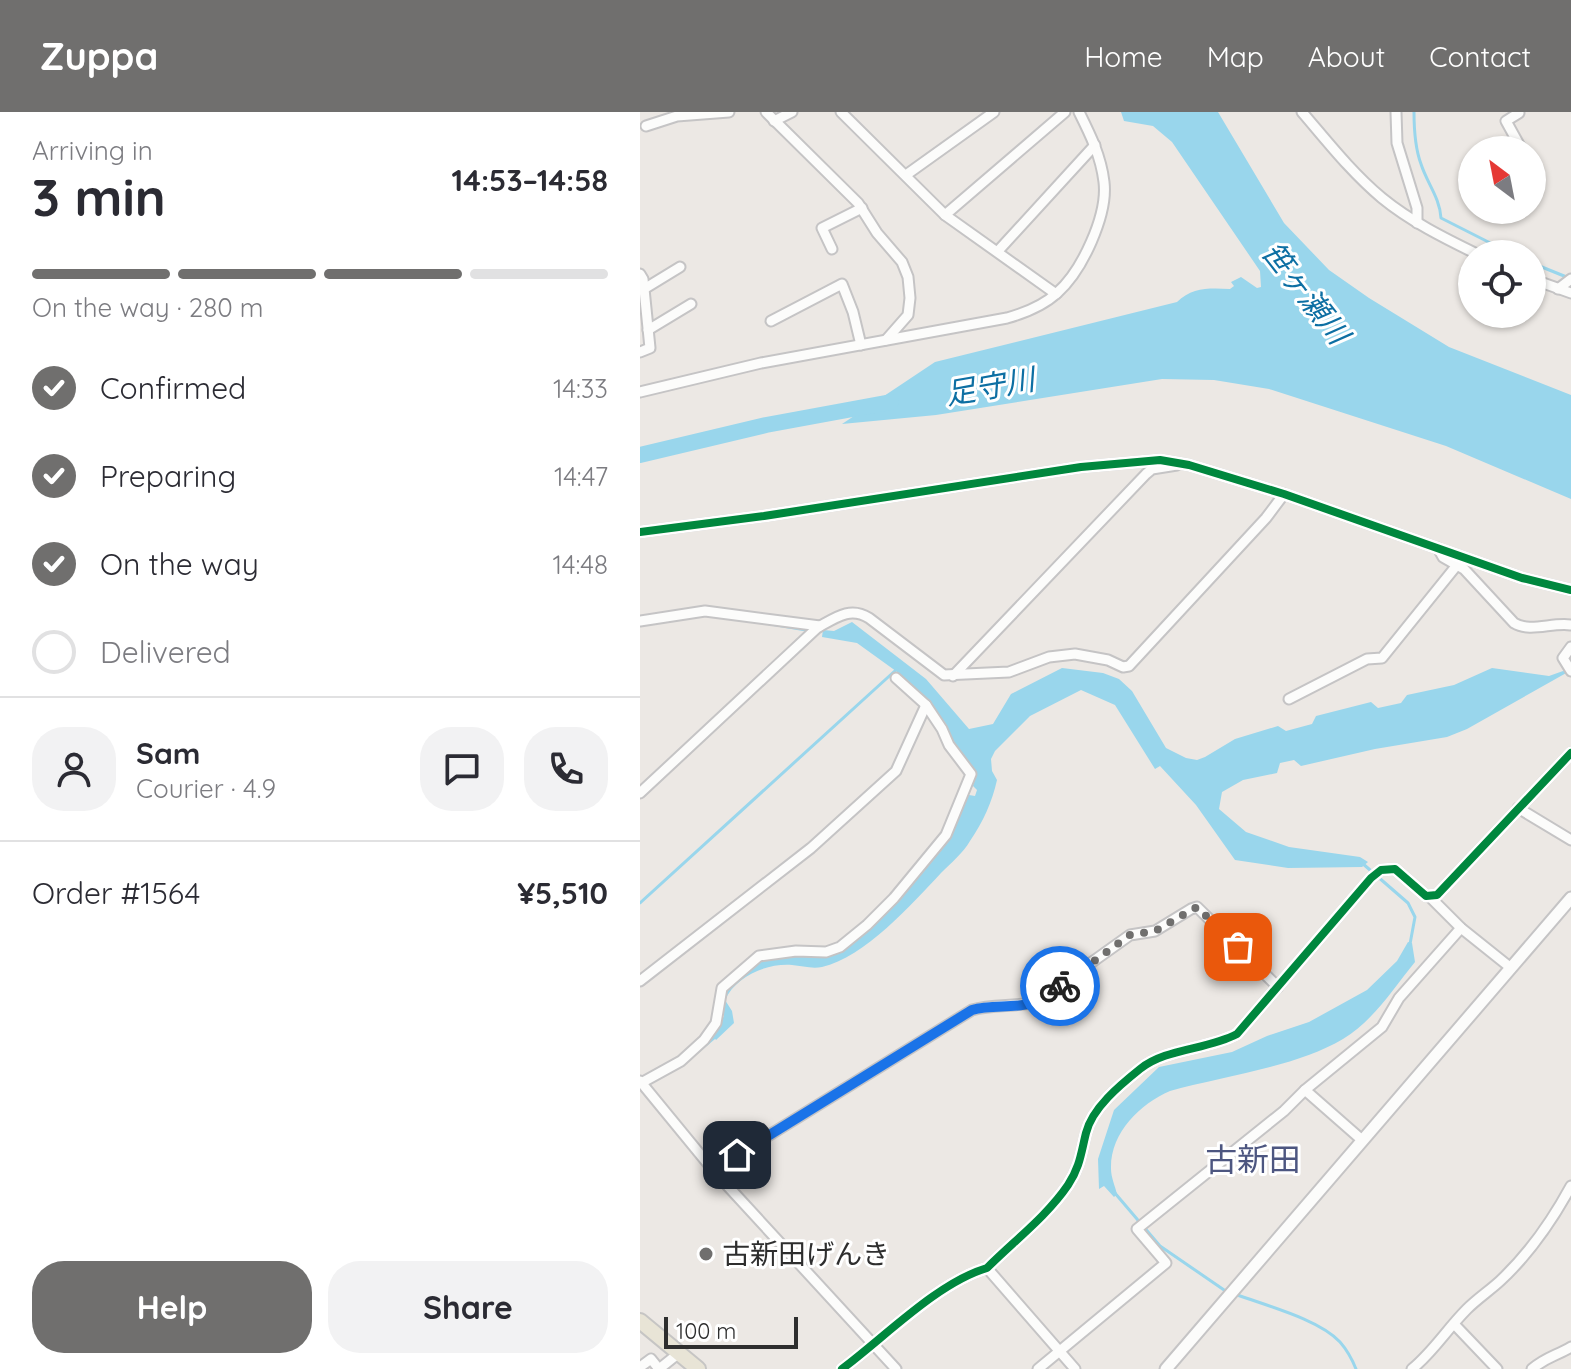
<!DOCTYPE html>
<html lang="en">
<head>
<meta charset="utf-8">
<style>
  body { margin:0; font-family:Quicksand,"Noto Sans JP",sans-serif; background:#f2f2f3; color:#2b2b33; height:100vh; display:flex; flex-direction:column; font-size:30px; white-space:nowrap }
  * { box-sizing:border-box; margin:0 }
  p { font-size:26px; color:#7c7c81 }
  .icon { flex:none; width:44px; height:44px; fill:none; stroke:currentColor; stroke-width:2; stroke-linecap:round; stroke-linejoin:round }
  .map { position:relative; flex:1; overflow:hidden }
  .drawer { display:flex; flex-direction:column; background:#fff; width:640px }
  .drawer>* { flex:none }
  .needle { width:52px; rotate:328deg }
  .controls { position:absolute; left:818px; top:24px; display:grid; gap:16px }
  .controls a { display:grid; place-items:center; width:88px; height:88px; border-radius:50%; background:#fff; box-shadow:0 2px 6px #0004; font-size:40px }
  .scale { position:absolute; left:24px; bottom:20px; width:134px; box-sizing:border-box; padding-left:8px; border:4px solid #2e2e2e; border-top:0; font-size:22px; line-height:28px; white-space:nowrap; color:#2e2e2e; -webkit-text-stroke:6px #fff; paint-order:stroke }
  .pin { position:absolute; display:grid; place-items:center; width:68px; height:68px; color:#fff; margin:-34px; border-radius:16px; box-shadow:0 4px 12px #0006 }
  .courier { position:absolute; display:grid; place-items:center; width:80px; height:80px; margin:-40px; border:6px solid #1a73e8; border-radius:50%; background:#fff; color:#222; box-shadow:0 2px 10px #0007 }
  .summary em { font-style:normal; font-weight:700 }
  .summary div { display:flex; flex-direction:column-reverse }
  .summary { display:flex; align-items:center; justify-content:space-between; height:136px; padding:0 32px }
  h1 { font-size:52px; font-weight:700; line-height:60px }
  .bar { display:grid; grid-template-columns:repeat(4,1fr); gap:12px 8px; align-content:center; height:96px; padding:0 32px }
  .bar i { height:10px; border-radius:6px; background:#e1e1e2 }
  .bar .current { background:#706f6e }
  .bar p { grid-column:span 4 }
  .line { display:flex; align-items:center; gap:20px; padding:0 32px; border-top:2px solid #e1e1e2 }
  .line div { flex:1 }
  .round { display:grid; place-items:center; flex:none; width:84px; height:84px; border-radius:32px; background:#f2f2f3 }
  ol { padding:0 32px; list-style:none }
  li { display:flex; align-items:center; gap:24px; height:88px }
  li p { margin-inline-start:auto }
  li .icon { padding:8px; border-radius:50%; background:#706f6e; color:#fff; stroke-width:4 }
  li:last-child { color:#7c7c81 }
  li i { width:44px; height:44px; border:4px solid #e1e1e2; border-radius:50% }
  .action { display:flex; gap:16px; margin-top:auto; padding:16px 32px }
  .action a { flex:1; height:92px; border-radius:32px; background:#706f6e; color:#fff; font-size:32px; font-weight:700; line-height:92px; text-align:center }
  .action a+a { background:#f2f2f3; color:#2b2b33 }
  header { display:flex; align-items:center; gap:48px; box-sizing:border-box; height:112px; padding:0 40px; background:#706f6e; color:#fff }
  header strong { font-size:38px }
  nav { display:flex; gap:44px; margin-inline-start:auto; font-size:28px }
  main { display:flex; flex:1; min-height:0 }
  .map>svg:first-child { display:block }
  .water { fill:#99d6ec }
  .lines { fill:none; stroke-linecap:round; stroke-linejoin:round }
  .stream { stroke:#99d6ec; stroke-width:3 }
  .river { stroke:#99d6ec; stroke-width:16 }
  .minor-casing { stroke:#c5c4c5; stroke-width:13 }
  .tertiary-casing { stroke:#c5c4c5; stroke-width:15 }
  .primary-casing { stroke:#c6c5c4; stroke-width:18 }
  .minor { stroke:#fcfcfb; stroke-width:9 }
  .tertiary { stroke:#fcfcfb; stroke-width:11 }
  .primary { stroke:#e8e4d6; stroke-width:14 }
  .cycleway-casing { stroke:#fff; stroke-width:13 }
  .cycleway { stroke:#00873e; stroke-width:8 }
  .done { stroke:#706f6e; stroke-width:8; stroke-dasharray:0 14.4 }
  .route { stroke:#1a73e8; stroke-width:10 }
  .poi-dot { fill:#706f6e; stroke:#fff; stroke-width:3 }
  .labels { text-anchor:middle; stroke-width:6; stroke-linejoin:round; paint-order:stroke }
  .poi-label { font-size:28px; fill:#2e2e2e; stroke:#fff; text-anchor:start }
  .water-label { font-size:30px; font-style:italic; fill:#0d6fa3; stroke:#fff }
  .quarter-label { font-size:32px; fill:#4d5680; stroke:#fff }
</style>
</head>
<body>
<header>
<strong>Zuppa</strong>
<nav><a>Home</a><a>Map</a><a>About</a><a>Contact</a></nav>
</header>
<main>
<section class="drawer">
<div class="summary"><div><h1>3 min</h1><p>Arriving in</p></div><em>14:53–14:58</em></div>
<div class="bar"><i class="current"></i><i class="current"></i><i class="current"></i><i></i><p>On the way · 280 m</p></div>
<ol>
<li><svg class="icon" aria-label="check" viewBox="0 0 24 24"><path d="M5 12l5 5 9-10"/></svg>Confirmed<p>14:33</p></li>
<li><svg class="icon" aria-label="check" viewBox="0 0 24 24"><path d="M5 12l5 5 9-10"/></svg>Preparing<p>14:47</p></li>
<li><svg class="icon" aria-label="check" viewBox="0 0 24 24"><path d="M5 12l5 5 9-10"/></svg>On the way<p>14:48</p></li>
<li><i></i>Delivered</li>
</ol>
<div class="line" style="height:144px"><a class="round"><svg class="icon" aria-label="person" viewBox="0 0 24 24"><circle cx="12" cy="8" r="4"/><path d="M4 21q1-7 8-7t8 7"/></svg></a><div><b>Sam</b><p>Courier · 4.9</p></div><a class="round"><svg class="icon" aria-label="chat" viewBox="0 0 24 24"><path d="M4 5h16v11H9l-5 4z"/></svg></a><a class="round"><svg class="icon" aria-label="phone" viewBox="0 0 24 24"><path d="M5 4h4l2 5-3 2q2 4 5 5l2-3 5 2v4C11 20 4 13 5 4z"/></svg></a></div>
<div class="line" style="height:104px"><div>Order #1564</div><b>¥5,510</b></div>
<div class="action"><a>Help</a><a>Share</a></div>
</section>
<div class="map">
<svg width="931" height="1257" viewBox="0 0 931 1257">
  <rect width="100%" height="100%" fill="#ece8e4"/>
  <g class="water">
    <path d="M481,0H578L644,111L689,158L729,186L809,235L931,283V387L806,334L629,277L574,268L522,267L296,303L202,312L295,250L537,190C552,175 570,176 590,177L594,174L591,170L601,165L617,176L621,175L620,159L532,30L513,14L484,9Z"/>
    <path d="M212,510L286,567L329,617L353,612L371,582L422,556L463,561L479,567L492,579L526,636L546,646L557,648L565,645L595,627L638,614L646,619L672,612L676,604L731,590L738,596L761,591L767,583L814,573L852,556L909,564L923,559L928,560L827,617L807,625L735,637L661,654L654,648L640,651L637,661L603,668L582,680L579,697L606,720L649,735L720,745L728,750L722,755L648,756L595,748L556,693L520,654L515,657L475,593L441,578L390,604L355,639L351,647L352,659L357,668C352,690 343,710 330,729C323,741 311,751 301,761C273,791 224,846 182,855C172,857 162,854 152,853C127,851 96,864 85,888L92,899L94,911L76,928L73,924L84,904L82,881L123,845L182,844L207,836L301,735L312,720L329,683L335,684L337,678L333,674L336,659L313,633L306,612L288,588L260,562L217,531L182,525L183,518L194,519Z"/>
    <path d="M768,830L772,831L775,850C753,877 733,909 703,927C656,955 584,964 530,979C500,992 470,1021 471,1057C471,1065 475,1074 477,1082L474,1085L464,1074L459,1077L458,1047L474,998L519,955L592,940L627,924L669,910L727,878L757,849Z"/>
  </g>
  <g class="lines">
    <g class="stream">
      <path d="M774,0C774,17 775,36 781,52C787,71 800,86 801,106L872,142"/>
      <polyline points="892,151 929,166"/>
      <polyline points="119,510 166,518"/>
      <polyline points="722,751 768,791 775,805 770,832"/>
      <polyline points="0,791 257,557"/>
      <polyline points="50,946 75,925"/>
      <polyline points="474,1080 520,1134 587,1180"/>
      <path d="M595,1182C624,1193 679,1207 700,1230C707,1238 712,1247 716,1257"/>
    </g>
    <polyline class="river" points="0,343 126,313 251,290"/>
    <g class="minor-casing">
      <g id="minor">
        <polyline points="126,0 218,91 237,121 262,150 268,165 270,186 268,203 246,228"/>
        <polyline points="201,0 305,103 416,182"/>
        <path d="M662,0C687,29 711,60 742,86C770,109 804,126 837,142"/>
        <polyline points="756,0 757,31 777,96 777,111"/>
        <polyline points="879,1 866,9 882,38"/>
        <polyline points="134,9 152,0"/>
        <polyline points="6,14 37,4 89,0"/>
        <polyline points="266,63 354,0"/>
        <polyline points="305,103 425,0"/>
        <polyline points="192,137 182,116 222,96"/>
        <polyline points="358,139 455,33"/>
        <polyline points="0,162 3,167 10,236 0,240"/>
        <polyline points="892,167 931,181"/>
        <polyline points="4,177 40,155"/>
        <polyline points="918,177 931,167"/>
        <polyline points="131,209 202,172 213,200 221,233"/>
        <polyline points="8,218 51,192"/>
        <path d="M0,280L121,251L367,206C385,201 403,194 417,181C442,159 468,103 464,70C461,44 450,22 439,0"/>
        <polyline points="0,420 124,404 441,355 520,348 549,353 644,382 882,466 931,478"/>
        <path d="M798,436L803,445L824,457L874,511C890,521 912,510 931,513"/>
        <polyline points="0,509 65,499 180,514"/>
        <polyline points="931,535 923,546 931,559"/>
        <polyline points="313,564 506,362 512,357 537,353"/>
        <polyline points="649,587 727,547 742,546 817,453"/>
        <path d="M0,681L177,516C195,506 210,494 229,506L304,563L369,560L409,545L435,542L468,548L483,555L489,554L626,406L644,382"/>
        <polyline points="878,696 931,728"/>
        <polyline points="790,785 821,816 871,856"/>
        <polyline points="0,869 171,736 256,659 286,593"/>
        <polyline points="0,969 73,1058 256,1257"/>
        <polyline points="1,971 41,949 64,928 76,911 82,876 119,844 156,839 186,840 200,835 227,813 254,786 306,723 331,662 309,633 302,617 286,593 256,566"/>
        <polyline points="665,978 722,1028"/>
        <path d="M73,1058L332,898C353,892 375,895 396,890L490,823L515,819L551,797L557,795L638,875"/>
        <polyline points="347,1156 435,1257"/>
        <polyline points="814,1212 857,1257"/>
        <polyline points="0,1255 11,1247 19,1257"/>
        <polyline points="19,1257 39,1241"/>
        <path d="M202,1257C245,1225 297,1171 347,1156C374,1129 407,1104 428,1073C440,1055 441,1041 446,1021C452,996 480,973 500,957C526,936 567,938 597,922L731,766L741,758L755,757L786,784L797,783L931,641"/>
        <polyline points="398,1257 526,1151 497,1117 644,999 665,978 742,915 759,886 821,816"/>
        <path d="M772,1257C793,1240 807,1217 827,1197C837,1187 849,1179 860,1169C889,1142 912,1109 931,1074"/>
        <path d="M892,1257C906,1245 916,1244 931,1235"/>
      </g>
    </g>
    <g class="tertiary-casing">
      <polyline id="tertiary" points="526,1257 931,786"/>
    </g>
    <g class="primary-casing">
      <polyline id="primary" points="0,1209 58,1257"/>
    </g>
    <use href="#minor" class="minor"/>
    <use href="#tertiary" class="tertiary"/>
    <use href="#primary" class="primary"/>
    <g class="cycleway-casing">
      <g id="cycleway">
        <polyline points="0,420 124,404 441,355 520,348 549,353 644,382 882,466 931,478"/>
        <path d="M202,1257C245,1225 297,1171 347,1156C374,1129 407,1104 428,1073C440,1055 441,1041 446,1021C452,996 480,973 500,957C526,936 567,938 597,922L731,766L741,758L755,757L786,784L797,783L931,641"/>
      </g>
    </g>
    <use href="#cycleway" class="cycleway"/>
  </g>
  <g class="lines">
    <polyline class="done" points="420,874 490,823 515,819 557,795 598,835"/>
    <path class="route" d="M97,1043L332,898C352,892 372,897 392,891C402,888 411,880 420,874"/>
  </g>
  <circle class="poi-dot" cx="66" cy="1142" r="8"/>
  <g class="labels">
    <g class="poi-label">
      <text x="82" y="1152">古新田げんき</text>
    </g>
    <g class="water-label">
      <text transform="translate(665 181) rotate(52)" y="10">笹ヶ瀬川</text>
      <text transform="translate(350 275) rotate(-10)" y="10">足守川</text>
    </g>
    <g class="quarter-label">
      <text x="613" y="1059">古新田</text>
    </g>
  </g>
</svg>
<div class="controls">
<a><svg class="needle" viewBox="-14 -14 28 28"><path d="M0-13l5 13h-10z" fill="#e53935"/><path d="M0 13l5-13h-10z" fill="#7c7c81"/></svg></a>
<a><svg class="icon" aria-label="locate" viewBox="0 0 24 24"><circle cx="12" cy="12" r="6"/><path d="M12 2v4M12 18v4M2 12h4M18 12h4"/></svg></a>
</div>
<div class="scale">100 m</div>
<div class="pin" style="left:598px;top:835px;background:#ea580c"><svg class="icon" aria-label="bag" viewBox="0 0 24 24"><path d="M5 8h14l-1 12H6zM9 8a3 3 0 0 1 6 0"/></svg></div>
<div class="pin" style="left:97px;top:1043px;background:#1f2937"><svg class="icon" aria-label="home" viewBox="0 0 24 24"><path d="M3 11l9-7 9 7M6 9v11h12V9"/></svg></div>
<div class="courier" style="left:420px;top:874px"><svg class="icon" aria-label="bike" viewBox="0 0 24 24"><circle cx="6" cy="16" r="4"/><circle cx="18" cy="16" r="4"/><path d="M6 16l4-8h5l3 8M10 8l3 8H6M13 5h3"/></svg></div>
</div>
</main>
</body>
</html>
